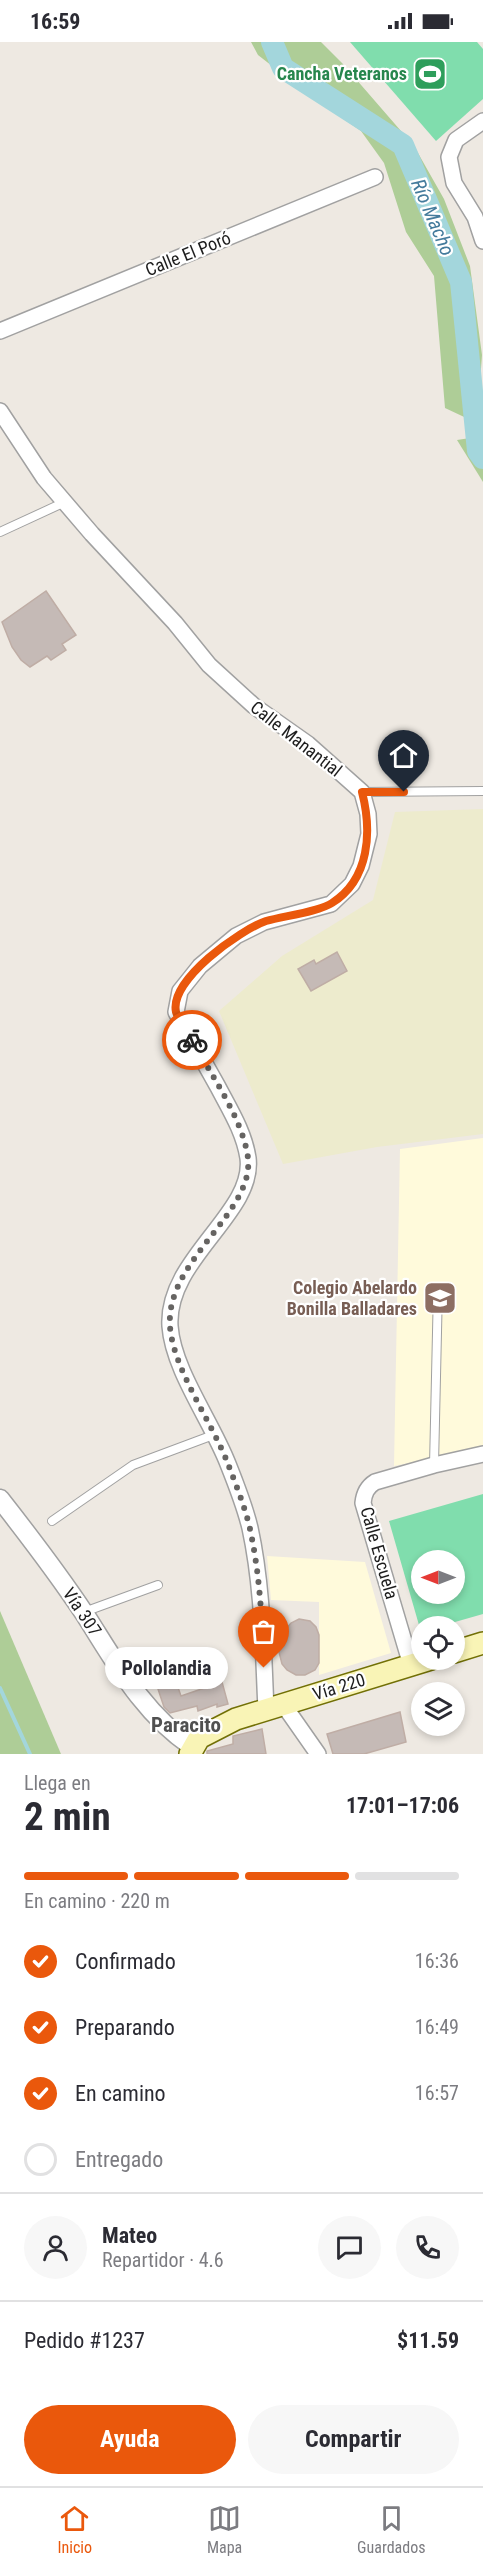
<!DOCTYPE html>
<html lang="es">
<head>
<meta charset="utf-8">
<style>
  body { margin:0; font-family:"Roboto Condensed",sans-serif; background:#f7f7f7; color:#2b2b33; height:100vh; display:flex; flex-direction:column; font-size:22px; white-space:nowrap }
  * { box-sizing:border-box; margin:0 }
  p { font-size:20px; color:#7c7c81 }
  .icon { flex:none; width:33px; height:33px; fill:none; stroke:currentColor; stroke-width:2; stroke-linecap:round; stroke-linejoin:round }
  .map { position:relative; height:1712px; overflow:hidden }
  .panel { display:flex; flex-direction:column; background:#fff; flex:1 }
  .panel>* { flex:none }
  .needle { width:39px; rotate:270deg }
  .controls { position:absolute; left:411px; top:1508px; display:grid; gap:12px }
  .controls a { display:grid; place-items:center; width:54px; height:54px; border-radius:50%; background:#fff; box-shadow:0 3px 9px #0003; font-size:30px }
  .pin { position:absolute; display:grid; place-items:center; width:51px; height:51px; color:#fff; margin:-62px -26px; border-radius:50% 50% 50% 0; rotate:-45deg; box-shadow:0 0 6px #0007 }
  .pin .icon { rotate:45deg }
  .courier { position:absolute; display:grid; place-items:center; width:60px; height:60px; margin:-30px; border:4px solid #ea580c; border-radius:50%; background:#fff; color:#222; box-shadow:0 2px 8px #0007 }
  .bubble { position:absolute; height:42px; border-radius:21px; background:#fff; box-shadow:0 3px 9px #0003; font-size:20px; font-weight:700; line-height:42px; text-align:center }
  .overview em { font-style:normal; font-weight:700 }
  .overview div { display:flex; flex-direction:column-reverse }
  .overview { display:flex; align-items:center; justify-content:space-between; height:102px; padding:0 24px }
  h1 { font-size:39px; font-weight:700; line-height:45px }
  .bar { display:grid; grid-template-columns:repeat(4,1fr); gap:9px 6px; align-content:center; height:72px; padding:0 24px }
  .bar i { height:8px; border-radius:4px; background:#e1e1e2 }
  .bar .on { background:#ea580c }
  .bar p { grid-column:span 4 }
  .line { display:flex; align-items:center; gap:15px; padding:0 24px; border-top:2px solid #e1e1e2 }
  .line div { flex:1 }
  .round { display:grid; place-items:center; flex:none; width:63px; height:63px; border-radius:32px; background:#f7f7f7 }
  ol { padding:0 24px; list-style:none }
  li { display:flex; align-items:center; gap:18px; height:66px }
  li p { margin-inline-start:auto }
  li .icon { padding:6px; border-radius:50%; background:#ea580c; color:#fff; stroke-width:4 }
  li:last-child { color:#7c7c81 }
  li i { width:33px; height:33px; border:3px solid #e1e1e2; border-radius:50% }
  .action { display:flex; gap:12px; margin-top:auto; padding:12px 24px }
  .action a { flex:1; height:69px; border-radius:36px; background:#ea580c; color:#fff; font-size:24px; font-weight:700; line-height:69px; text-align:center }
  .action a+a { background:#f7f7f7; color:#2b2b33 }
  .status { display:flex; justify-content:space-between; align-items:center; height:42px; padding:0 30px; background:#fff; direction:ltr }
  .status svg { height:16px; fill:currentColor }
  .tabs { display:flex; justify-content:space-around; align-items:center; height:84px; border-top:2px solid #e1e1e2; background:#fff; font-size:16px; color:#7c7c81 }
  .tabs a { display:grid; justify-items:center; gap:3px }
  .tabs .on { color:#ea580c }
  .map>svg:first-child { display:block }
  .education { fill:#fffadb }
  .farmland { fill:#edebcd }
  .forest { fill:#aecd97 }
  .pitch { fill:#80ddad; fill-rule:evenodd }
  .lines { fill:none; stroke-linecap:round; stroke-linejoin:round }
  .stream { stroke:#a3d6dc; stroke-width:4 }
  .river { stroke:#a3d6dc; stroke-width:22 }
  .building { fill:#c5bab6; stroke:#bfada5; stroke-width:1.5 }
  .service-casing { stroke:#a1a1a1; stroke-width:10 }
  .minor-casing { stroke:#a1a1a1; stroke-width:18 }
  .tertiary-casing { stroke:#a1a1a1; stroke-width:21 }
  .secondary-casing { stroke:#727006; stroke-width:24 }
  .service { stroke:#fff; stroke-width:8 }
  .minor { stroke:#fff; stroke-width:15 }
  .tertiary { stroke:#fff; stroke-width:18 }
  .secondary { stroke:#f9f4b6; stroke-width:21 }
  .done { stroke:#666462; stroke-width:6; stroke-dasharray:0 10.8 }
  .route { stroke:#ea580c; stroke-width:8 }
  .labels { text-anchor:middle; stroke-width:4.5; stroke-linejoin:round; paint-order:stroke }
  .leisure-label { font-size:18px; font-weight:bold; fill:#27864d; stroke:#fff; text-anchor:end }
  .street-label { font-size:18px; fill:#1d1d1d; stroke:#fff }
  .education-label { font-size:18px; font-weight:bold; fill:#785e54; stroke:#fff; text-anchor:end }
  .water-label { font-size:20px; font-style:italic; fill:#447b9c; stroke:#fff }
  .quarter-label { font-size:21px; font-weight:bold; fill:#505050; stroke:#fff }
</style>
</head>
<body>
<div class="status"><b>16:59</b><svg viewBox="0 0 49 12"><path d="M0 12V9h3v3zM5 12V6h3v6zM10 12V3h3v9zM15 12V0h3v12zM26 1h20v11H26zM47 4h2v5h-2z"/></svg></div>
<div class="map">
<svg width="483" height="1712" viewBox="0 0 483 1712">
  <rect width="100%" height="100%" fill="#eee9e2"/>
  <g class="education">
    <polygon points="483,1096 483,1406 394,1424 400,1107"/>
    <polygon points="267,1514 365,1520 391,1611 319,1633 319,1560 271,1558"/>
  </g>
  <polygon class="farmland" points="483,767 483,1092 377,1105 283,1122 219,969 282,914 373,858 395,770"/>
  <g class="forest">
    <polygon points="251,0 321,0 342,21 414,104 444,157 470,224 482,313 477,381 445,366 434,234 406,190 384,121 361,89 313,56 258,13"/>
    <polygon points="483,394 483,440 457,398"/>
    <polygon points="0,1569 61,1712 0,1712"/>
  </g>
  <g class="pitch">
    <polygon points="350,0 477,0 483,7 483,57 436,99"/>
    <path d="M483,1452V1572L441,1584H422L421,1590L389,1479ZM422,1518H454V1551H422Z"/>
  </g>
  <g class="lines">
    <polyline class="stream" points="0,1646 30,1712"/>
    <polyline class="river" points="272,0 283,26 403,103 461,240 478,409 483,416"/>
  </g>
  <g class="building">
    <polygon points="46,549 76,593 62,602 66,608 51,618 47,614 30,625 21,618 12,605 2,580"/>
    <polygon points="337,910 347,929 311,949 298,927 314,918 316,922"/>
    <polygon points="299,1577 310,1579 316,1585 319,1593 319,1621 315,1628 305,1633 296,1633 287,1628 282,1622 279,1610 284,1589 291,1581"/>
    <polygon points="175,1637 181,1654 222,1640 228,1662 217,1665 217,1662 198,1669 197,1664 170,1671 164,1665 157,1644"/>
    <polygon points="400,1670 406,1700 364,1712 333,1712 327,1692"/>
    <polygon points="262,1687 266,1712 207,1712 207,1709 233,1702 233,1694"/>
  </g>
  <g class="lines">
    <g class="service-casing">
      <g id="service">
        <polyline points="0,490 65,460"/>
        <polyline points="362,750 483,749"/>
        <polyline points="434,1423 438,1246"/>
        <polyline points="52,1479 133,1423 216,1392"/>
        <polyline points="84,1570 158,1543"/>
      </g>
    </g>
    <g class="minor-casing">
      <g id="minor">
        <polyline points="483,79 456,98 449,115 454,141 475,175 483,199"/>
        <polyline points="0,289 375,135"/>
        <path d="M0,369L44,436L92,492L175,581L209,623L254,664L308,702L362,750L368,772L369,792L361,824L352,842L331,862L264,880L236,894L200,924L180,949L176,970C190,995 204,1020 218,1045C230,1068 244,1090 248,1116C255,1171 166,1217 170,1284C173,1328 212,1380 228,1422C236,1442 245,1465 250,1486C263,1546 263,1607 266,1667"/>
        <path d="M411,1623L363,1461C364,1451 367,1445 375,1440L434,1423L483,1412"/>
        <polyline points="283,1662 318,1712"/>
      </g>
    </g>
    <g class="tertiary-casing">
      <path id="tertiary" d="M0,1457C29,1494 58,1532 84,1571C116,1621 143,1672 193,1705"/>
    </g>
    <g class="secondary-casing">
      <g id="secondary">
        <polyline points="454,1610 483,1601"/>
        <polyline points="190,1712 199,1696 236,1677 431,1617"/>
      </g>
    </g>
    <use href="#service" class="service"/>
    <use href="#minor" class="minor"/>
    <use href="#tertiary" class="tertiary"/>
    <use href="#secondary" class="secondary"/>
  </g>
  <g class="lines">
    <path class="done" d="M192,998C211,1033 243,1077 248,1116C254,1172 165,1218 170,1285C174,1329 212,1380 228,1422C236,1443 245,1465 250,1487C260,1533 262,1579 264,1626"/>
    <path class="route" d="M192,998C187,990 179,979 176,970C169,938 240,888 266,879C283,874 318,870 332,861C370,837 372,789 362,750H404"/>
  </g>
  <defs>
    <g id="stadium-square" transform="scale(1.725)"><rect x="-9" y="-9" width="18" height="18" rx="4" fill="#2e9e5b" stroke="#fff"/><path d="M0-5a6.5 5 0 1 0 0 10a6.5 5 0 1 0 0-10ZM-3.5-1.8h7v3.6h-7Z" fill="#fff"/></g>
    <g id="university-square" transform="scale(1.725)"><rect x="-9" y="-9" width="18" height="18" rx="4" fill="#8d6e63" stroke="#fff"/><path d="M0-5L7-2L0 1L-7-2ZM-4 1L0 2.5L4 1V4Q0 6-4 4Z" fill="#fff"/></g>
  </defs>
  <g fill-rule="evenodd">
    <use href="#stadium-square" x="430" y="32"/>
    <use href="#university-square" x="440" y="1256"/>
  </g>
  <g class="labels">
    <g class="leisure-label">
      <text x="407" y="38">Cancha Veteranos</text>
    </g>
    <g class="street-label">
      <text transform="translate(188 212) rotate(-22)" y="6">Calle El Poró</text>
      <text transform="translate(296 697) rotate(38)" y="6">Calle Manantial</text>
      <text transform="translate(379 1511) rotate(74)" y="6">Calle Escuela</text>
      <text transform="translate(82 1570) rotate(56)" y="6">Vía 307</text>
      <text transform="translate(339 1645) rotate(-17)" y="6">Vía 220</text>
    </g>
    <g class="education-label">
      <text x="417" y="1252">Colegio Abelardo<tspan x="417" dy="21">Bonilla Balladares</tspan></text>
    </g>
    <g class="water-label">
      <text transform="translate(433 175) rotate(67)" y="7">Río Macho</text>
    </g>
    <g class="quarter-label">
      <text x="186" y="1690">Paracito</text>
    </g>
  </g>
</svg>
<div class="controls">
<a><svg class="needle" viewBox="-14 -14 28 28"><path d="M0-13l5 13h-10z" fill="#e53935"/><path d="M0 13l5-13h-10z" fill="#7c7c81"/></svg></a>
<a><svg class="icon" aria-label="locate" viewBox="0 0 24 24"><circle cx="12" cy="12" r="6"/><path d="M12 2v4M12 18v4M2 12h4M18 12h4"/></svg></a>
<a><svg class="icon" aria-label="layers" viewBox="0 0 24 24"><path d="M12 4l9 5-9 5-9-5zM3 14l9 5 9-5"/></svg></a>
</div>
<div class="pin" style="left:264px;top:1626px;background:#ea580c"><svg class="icon" aria-label="bag" viewBox="0 0 24 24"><path d="M5 8h14l-1 12H6zM9 8a3 3 0 0 1 6 0"/></svg></div>
<div class="pin" style="left:404px;top:750px;background:#1f2937"><svg class="icon" aria-label="home" viewBox="0 0 24 24"><path d="M3 11l9-7 9 7M6 9v11h12V9"/></svg></div>
<div class="courier" style="left:192px;top:998px"><svg class="icon" aria-label="bike" viewBox="0 0 24 24"><circle cx="6" cy="16" r="4"/><circle cx="18" cy="16" r="4"/><path d="M6 16l4-8h5l3 8M10 8l3 8H6M13 5h3"/></svg></div>
<div class="bubble" style="left:105px;top:1605px;width:123px">Pollolandia</div>
</div>
<section class="panel">
<div class="overview"><div><h1>2 min</h1><p>Llega en</p></div><em>17:01–17:06</em></div>
<div class="bar"><i class="on"></i><i class="on"></i><i class="on"></i><i></i><p>En camino · 220 m</p></div>
<ol>
<li><svg class="icon" aria-label="check" viewBox="0 0 24 24"><path d="M5 12l5 5 9-10"/></svg>Confirmado<p>16:36</p></li>
<li><svg class="icon" aria-label="check" viewBox="0 0 24 24"><path d="M5 12l5 5 9-10"/></svg>Preparando<p>16:49</p></li>
<li><svg class="icon" aria-label="check" viewBox="0 0 24 24"><path d="M5 12l5 5 9-10"/></svg>En camino<p>16:57</p></li>
<li><i></i>Entregado</li>
</ol>
<div class="line" style="height:108px"><a class="round"><svg class="icon" aria-label="person" viewBox="0 0 24 24"><circle cx="12" cy="8" r="4"/><path d="M4 21q1-7 8-7t8 7"/></svg></a><div><b>Mateo</b><p>Repartidor · 4.6</p></div><a class="round"><svg class="icon" aria-label="chat" viewBox="0 0 24 24"><path d="M4 5h16v11H9l-5 4z"/></svg></a><a class="round"><svg class="icon" aria-label="phone" viewBox="0 0 24 24"><path d="M5 4h4l2 5-3 2q2 4 5 5l2-3 5 2v4C11 20 4 13 5 4z"/></svg></a></div>
<div class="line" style="height:78px"><div>Pedido #1237</div><b>$11.59</b></div>
<div class="action"><a>Ayuda</a><a>Compartir</a></div>
</section>
<nav class="tabs">
<a class="on"><svg class="icon" aria-label="home" viewBox="0 0 24 24"><path d="M3 11l9-7 9 7M6 9v11h12V9"/></svg>Inicio</a>
<a><svg class="icon" aria-label="map" viewBox="0 0 24 24"><path d="M3 6l6-2 6 2 6-2v14l-6 2-6-2-6 2zM9 4v14M15 6v14"/></svg>Mapa</a>
<a><svg class="icon" aria-label="saved" viewBox="0 0 24 24"><path d="M7 4h10v16l-5-4-5 4z"/></svg>Guardados</a>
</nav>
</body>
</html>
